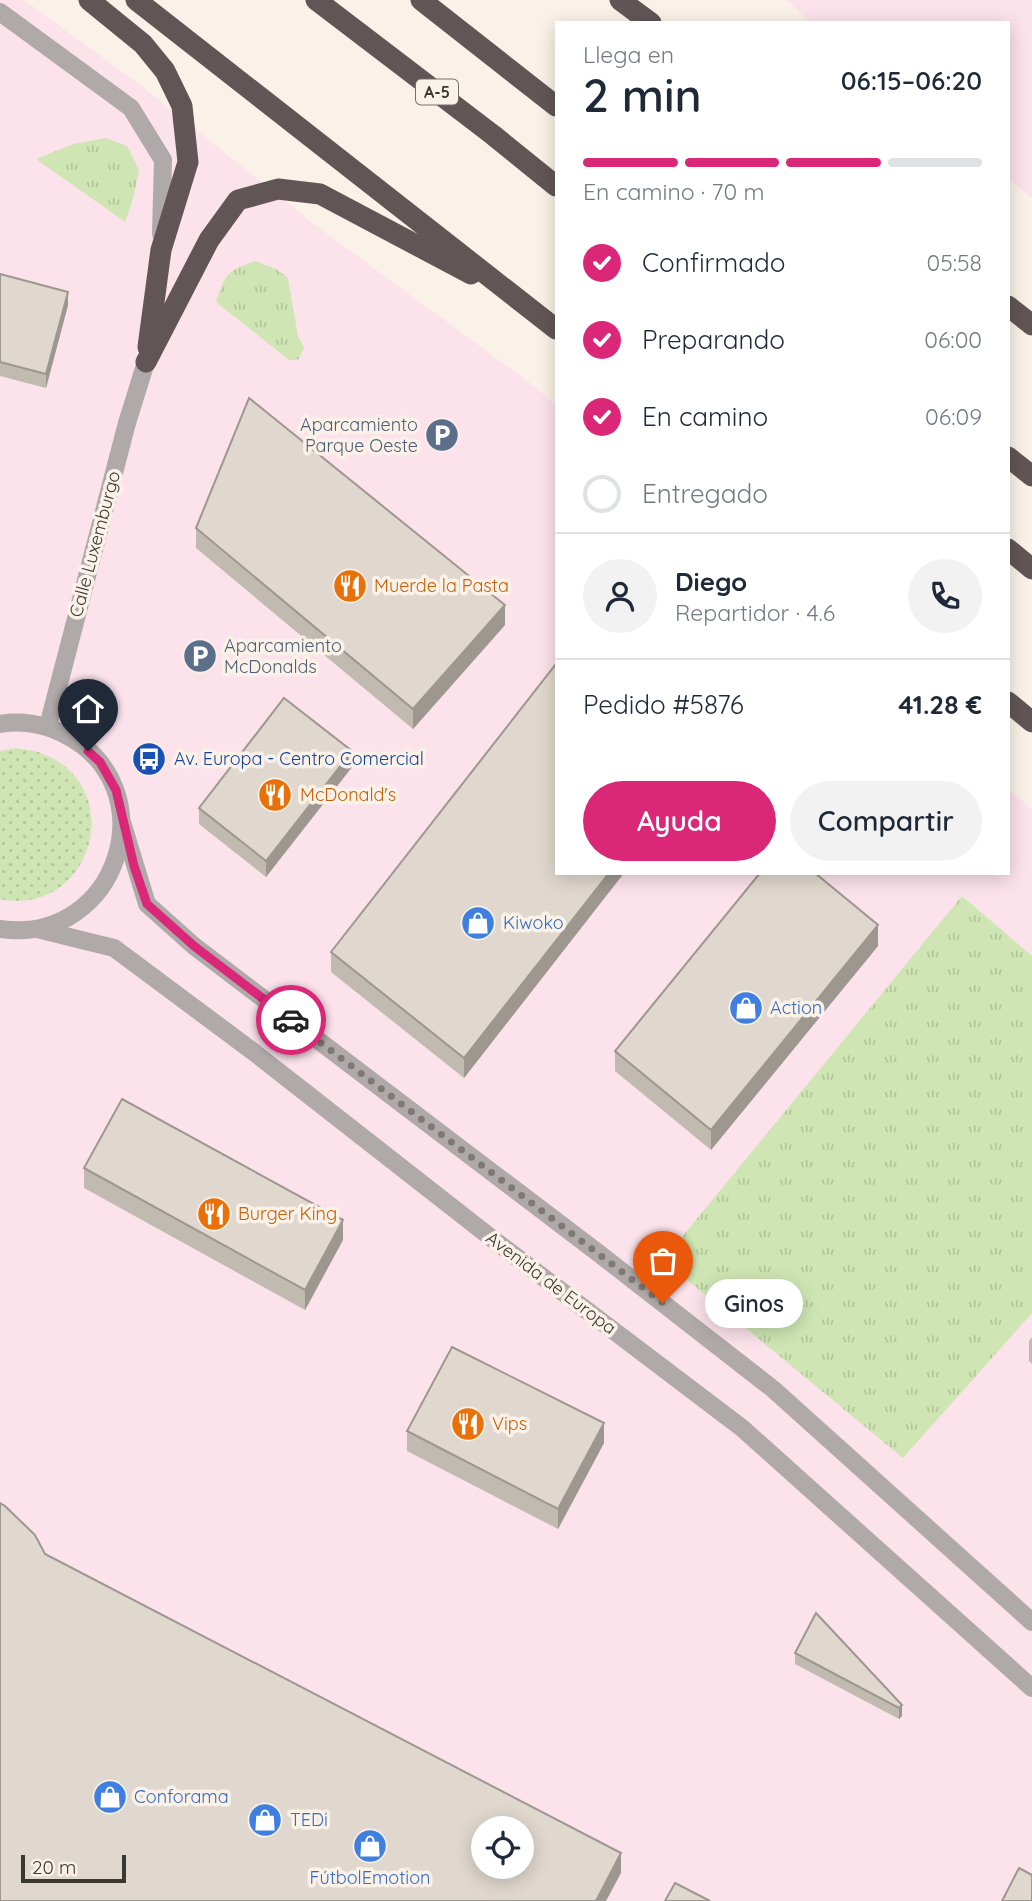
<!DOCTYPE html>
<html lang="es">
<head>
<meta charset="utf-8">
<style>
  body { margin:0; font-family:Quicksand,sans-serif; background:#f2f2f3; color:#1f2937; height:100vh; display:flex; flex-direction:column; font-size:26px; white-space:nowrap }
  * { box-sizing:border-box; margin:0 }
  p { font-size:23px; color:#747a83 }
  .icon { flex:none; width:38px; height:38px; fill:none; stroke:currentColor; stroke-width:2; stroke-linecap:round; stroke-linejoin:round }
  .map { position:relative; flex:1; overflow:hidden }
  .panel { position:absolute; left:555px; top:21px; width:455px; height:854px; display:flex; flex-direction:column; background:#fff; border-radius:0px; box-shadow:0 4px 18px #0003 }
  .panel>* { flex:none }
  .controls { position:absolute; left:471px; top:1816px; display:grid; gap:14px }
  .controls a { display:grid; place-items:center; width:63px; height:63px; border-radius:50%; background:#fff; box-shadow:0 4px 18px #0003; font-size:35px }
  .scale { position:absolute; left:21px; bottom:18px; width:105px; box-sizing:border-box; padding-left:7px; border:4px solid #3b3834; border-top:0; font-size:19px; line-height:24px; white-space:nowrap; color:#3b3834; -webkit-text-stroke:5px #faf2e8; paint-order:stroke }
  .pin { position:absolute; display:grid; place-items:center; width:60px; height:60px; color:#fff; margin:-72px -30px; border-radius:50% 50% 50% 0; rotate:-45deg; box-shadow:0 0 7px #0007 }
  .pin .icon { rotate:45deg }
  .courier { position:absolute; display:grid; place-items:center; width:70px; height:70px; margin:-35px; border:5px solid #db2777; border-radius:50%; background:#fff; color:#222; box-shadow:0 2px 9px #0007 }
  .bubble { position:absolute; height:49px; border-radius:24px; background:#fff; box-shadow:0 4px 18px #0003; font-size:23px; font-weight:600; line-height:49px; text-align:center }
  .summary em { font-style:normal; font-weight:600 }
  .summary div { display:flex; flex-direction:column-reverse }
  .summary { display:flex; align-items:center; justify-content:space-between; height:119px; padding:0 28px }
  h1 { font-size:46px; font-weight:600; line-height:52px }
  .bar { display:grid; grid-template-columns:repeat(4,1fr); gap:10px 7px; align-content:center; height:84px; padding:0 28px }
  .bar i { height:9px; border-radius:5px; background:#e0e1e3 }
  .bar .on { background:#db2777 }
  .bar p { grid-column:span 4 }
  .line { display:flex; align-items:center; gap:18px; padding:0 28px; border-top:2px solid #e0e1e3 }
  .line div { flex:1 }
  .round { display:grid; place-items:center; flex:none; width:74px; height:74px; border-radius:37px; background:#f2f2f3 }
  ol { padding:0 28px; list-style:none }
  li { display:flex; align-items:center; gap:21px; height:77px }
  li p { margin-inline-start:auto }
  li .icon { padding:7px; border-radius:50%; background:#db2777; color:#fff; stroke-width:4 }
  li:last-child { color:#747a83 }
  li i { width:38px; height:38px; border:4px solid #e0e1e3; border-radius:50% }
  .primary-button { display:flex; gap:14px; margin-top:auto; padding:14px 28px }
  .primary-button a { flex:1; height:80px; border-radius:42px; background:#db2777; color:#fff; font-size:28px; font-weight:600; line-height:80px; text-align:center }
  .primary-button a+a { background:#f2f2f3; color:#1f2937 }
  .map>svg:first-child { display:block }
  .commercial { fill:#fbe2eb; fill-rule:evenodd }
  .grass { fill:url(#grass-tufts) }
  .garden { fill:url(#garden-dots) }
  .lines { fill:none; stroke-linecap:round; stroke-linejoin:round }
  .minor { stroke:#afa9a9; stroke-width:18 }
  .tertiary { stroke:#afa9a9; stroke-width:18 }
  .motorway { stroke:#625555; stroke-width:21 }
  .wall { fill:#c1bab1 }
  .shaded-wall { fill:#9d9790 }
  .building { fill:#e0d8ce; stroke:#9d9790; stroke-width:2; fill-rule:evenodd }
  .done { stroke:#7e7973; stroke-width:7; stroke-dasharray:0 12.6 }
  .route { stroke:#db2777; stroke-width:9 }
  .labels { text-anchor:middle; stroke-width:7; stroke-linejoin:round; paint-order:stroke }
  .shield { fill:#faf2e8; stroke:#74706a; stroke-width:2 }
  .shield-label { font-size:16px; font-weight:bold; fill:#3b3834 }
  .service-label { font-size:18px; fill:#4e5e75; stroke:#faf2e8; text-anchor:end }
  .street-label { font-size:18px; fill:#3b3834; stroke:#faf2e8 }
  .food-label { font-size:18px; fill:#c56008; stroke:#faf2e8; text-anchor:start }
  .transit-label { font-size:18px; fill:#164399; stroke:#faf2e8; text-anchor:start }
  .shop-label { font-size:18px; fill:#366cbe; stroke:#faf2e8; text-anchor:start }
</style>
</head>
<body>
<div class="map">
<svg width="1032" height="1901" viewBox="0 0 1032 1901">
  <defs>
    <pattern id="grass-tufts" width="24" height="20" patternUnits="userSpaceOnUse" patternTransform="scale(1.75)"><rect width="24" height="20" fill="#cfe6b4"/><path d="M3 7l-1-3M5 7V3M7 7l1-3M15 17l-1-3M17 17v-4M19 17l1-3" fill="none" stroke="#b3c69b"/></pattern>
    <pattern id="garden-dots" width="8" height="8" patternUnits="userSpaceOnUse" patternTransform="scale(1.75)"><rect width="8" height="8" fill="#cfe6b4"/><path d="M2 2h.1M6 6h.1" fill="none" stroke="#b3c69b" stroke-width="1.8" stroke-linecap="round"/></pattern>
  </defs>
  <rect width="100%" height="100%" fill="#faf2e8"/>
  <g class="commercial">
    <path d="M0,0H24L143,87L315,225L534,386L556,405V873H1008V789L1032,809V1901H0ZM483,1829H522V1867H483Z"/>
    <polygon points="787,0 1032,0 1032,198 1008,179 1008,23 812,23"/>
  </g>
  <g class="grass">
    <polygon points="106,138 127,146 139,170 133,199 125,222 36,159 73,144"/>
    <path d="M255,261L276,269L288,278L298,336L304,348L298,360H289L216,302C226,273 226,272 255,261Z"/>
    <polygon points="962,896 1032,956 1032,1313 903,1458 663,1260"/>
  </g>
  <path class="garden" d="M17,748C25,750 35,750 43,754C129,787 92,918 0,899V751Z"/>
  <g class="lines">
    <g class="minor">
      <polyline points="0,12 131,108 163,160 161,234"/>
      <polyline points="48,726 127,423 146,362"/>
    </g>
    <g class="tertiary">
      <path d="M0,724C20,720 43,724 62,733C170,785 119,946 0,929"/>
      <polyline points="122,822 147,904 194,946 597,1252 773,1389 1032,1622"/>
      <polyline points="37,929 114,948 255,1053 494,1240 742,1428 1032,1688"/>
    </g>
    <g class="motorway">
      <polyline points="89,0 143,44 165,71 182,106 188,162 161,250 148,347"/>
      <polyline points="136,0 556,329"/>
      <polyline points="316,0 493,135 556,186"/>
      <polyline points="421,0 556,106"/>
      <polyline points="620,0 651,23"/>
      <polyline points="1008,306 1032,325"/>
      <polyline points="146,362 209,240 238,200 278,189 320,194 471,274"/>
      <polyline points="1008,457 1032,476"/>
      <polyline points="1008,549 1032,569"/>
      <polyline points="1008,702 1032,722"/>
    </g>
  </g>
  <g class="wall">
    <polygon points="0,274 68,305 46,388 0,376"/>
    <polygon points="196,528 505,625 413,729 196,548"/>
    <polygon points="352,767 266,877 199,824 199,808"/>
    <polygon points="556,873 624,873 464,1078 331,972 331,952"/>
    <polygon points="878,946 711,1150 615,1071 615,1051"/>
    <polygon points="84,1168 343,1240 305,1310 84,1188"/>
    <polygon points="1032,1337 1032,1364 1029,1361 1029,1341"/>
    <polygon points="407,1431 604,1443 558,1529 407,1451"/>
    <polygon points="795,1653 902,1705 902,1716 899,1719 795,1664"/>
  </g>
  <g class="shaded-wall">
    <polygon points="68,292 68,305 46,388 46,374"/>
    <polygon points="505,605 505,625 413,729 413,709"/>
    <polygon points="352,751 352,767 266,877 266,861"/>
    <polygon points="609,873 624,873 464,1078 464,1058"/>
    <polygon points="878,925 878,946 711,1150 711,1130"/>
    <polygon points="343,1220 343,1240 305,1310 305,1290"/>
    <polygon points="604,1423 604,1443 558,1529 558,1509"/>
    <polygon points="902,1705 902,1716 899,1719 899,1708"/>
    <polygon points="621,1853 621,1873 606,1901 596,1901"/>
  </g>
  <g class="building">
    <polygon points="0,274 68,292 46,374 0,362"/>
    <polygon points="249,398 505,605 413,709 196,528"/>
    <polygon points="556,664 556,873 609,873 464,1058 331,952"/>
    <polygon points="284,698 352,751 266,861 199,808"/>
    <polygon points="760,873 815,873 878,925 711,1130 615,1051"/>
    <polygon points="122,1099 343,1220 305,1290 84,1168"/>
    <polygon points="452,1347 604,1423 558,1509 407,1431"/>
    <path d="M0,1503L5,1506L35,1535L45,1554L621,1853L596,1901H0ZM483,1829H522V1867H483Z"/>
    <polygon points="816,1613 902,1705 899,1708 795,1653"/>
    <polygon points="1019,1868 1032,1875 1032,1901 1002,1901"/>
    <polygon points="675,1883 710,1901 665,1901"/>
  </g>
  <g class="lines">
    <polyline class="done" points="291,1020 663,1303"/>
    <polyline class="route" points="88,751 100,762 116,790 134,866 147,904 194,946 291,1020"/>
  </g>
  <defs>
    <g id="parking-disc" transform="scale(1.75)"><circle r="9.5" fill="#5c6f8a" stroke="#faf2e8"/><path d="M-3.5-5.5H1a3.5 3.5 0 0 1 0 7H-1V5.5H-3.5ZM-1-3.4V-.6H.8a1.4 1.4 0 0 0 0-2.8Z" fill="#fff"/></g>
    <g id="restaurant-disc" transform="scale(1.75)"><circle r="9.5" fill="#e8710a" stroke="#faf2e8"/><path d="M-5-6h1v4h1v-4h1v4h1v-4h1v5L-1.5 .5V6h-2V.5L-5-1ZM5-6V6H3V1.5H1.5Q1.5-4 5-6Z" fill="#fff"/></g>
    <g id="bus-disc" transform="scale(1.75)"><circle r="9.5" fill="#1a4fb4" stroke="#faf2e8"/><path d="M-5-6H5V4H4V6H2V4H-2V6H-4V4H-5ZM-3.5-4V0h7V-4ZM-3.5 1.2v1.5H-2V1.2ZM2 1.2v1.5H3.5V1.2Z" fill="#fff"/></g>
    <g id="shop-disc" transform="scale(1.75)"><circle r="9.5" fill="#3f7fe0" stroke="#faf2e8"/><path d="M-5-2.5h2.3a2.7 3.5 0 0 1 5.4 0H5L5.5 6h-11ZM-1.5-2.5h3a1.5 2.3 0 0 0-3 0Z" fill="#fff"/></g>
  </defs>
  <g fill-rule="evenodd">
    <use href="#parking-disc" x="442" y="435"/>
    <use href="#restaurant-disc" x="350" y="586"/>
    <use href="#parking-disc" x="200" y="656"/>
    <use href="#bus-disc" x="149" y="759"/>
    <use href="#restaurant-disc" x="275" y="795"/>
    <use href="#shop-disc" x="478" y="923"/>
    <use href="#shop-disc" x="746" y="1008"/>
    <use href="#restaurant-disc" x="214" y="1214"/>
    <use href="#restaurant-disc" x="468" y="1424"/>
    <use href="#shop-disc" x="110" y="1797"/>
    <use href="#shop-disc" x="265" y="1820"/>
    <use href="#shop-disc" x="370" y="1846"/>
  </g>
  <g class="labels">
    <rect class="shield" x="416" y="79.5" width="42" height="25" rx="5"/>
    <g class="shield-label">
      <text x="437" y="98">A-5</text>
    </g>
    <g class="service-label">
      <text x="418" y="431">Aparcamiento<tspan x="418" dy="21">Parque Oeste</tspan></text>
      <text x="224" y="652" text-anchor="start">Aparcamiento<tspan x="224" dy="21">McDonalds</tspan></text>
    </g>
    <g class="street-label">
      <text transform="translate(95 544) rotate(-75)" y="6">Calle Luxemburgo</text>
      <text transform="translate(551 1283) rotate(37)" y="6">Avenida de Europa</text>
    </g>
    <g class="food-label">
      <text x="374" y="592">Muerde la Pasta</text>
      <text x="300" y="801">McDonald's</text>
      <text x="238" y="1220">Burger King</text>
      <text x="492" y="1430">Vips</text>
    </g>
    <g class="transit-label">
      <text x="174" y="765">Av. Europa - Centro Comercial</text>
    </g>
    <g class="shop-label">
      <text x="503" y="929">Kiwoko</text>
      <text x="770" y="1014">Action</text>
      <text x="134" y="1803">Conforama</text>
      <text x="290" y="1826">TEDi</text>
      <text x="370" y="1884" text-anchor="middle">FútbolEmotion</text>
    </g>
  </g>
</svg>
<div class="controls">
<a><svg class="icon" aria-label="locate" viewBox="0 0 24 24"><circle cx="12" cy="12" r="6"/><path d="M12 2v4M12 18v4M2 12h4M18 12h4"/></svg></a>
</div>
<div class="scale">20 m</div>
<div class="pin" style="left:663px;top:1303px;background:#ea580c"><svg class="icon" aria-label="bag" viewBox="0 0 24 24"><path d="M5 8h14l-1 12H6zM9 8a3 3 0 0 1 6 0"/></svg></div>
<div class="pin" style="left:88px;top:751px;background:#1f2937"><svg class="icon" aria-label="home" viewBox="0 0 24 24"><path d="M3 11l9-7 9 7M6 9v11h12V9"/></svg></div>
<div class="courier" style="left:291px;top:1020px"><svg class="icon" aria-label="car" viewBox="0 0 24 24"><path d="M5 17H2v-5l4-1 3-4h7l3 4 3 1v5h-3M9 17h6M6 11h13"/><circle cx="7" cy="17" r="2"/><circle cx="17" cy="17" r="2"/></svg></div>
<div class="bubble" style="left:705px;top:1279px;width:98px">Ginos</div>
<section class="panel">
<div class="summary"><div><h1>2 min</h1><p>Llega en</p></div><em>06:15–06:20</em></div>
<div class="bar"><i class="on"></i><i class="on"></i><i class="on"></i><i></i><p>En camino · 70 m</p></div>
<ol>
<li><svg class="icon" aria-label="check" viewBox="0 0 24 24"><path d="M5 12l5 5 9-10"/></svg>Confirmado<p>05:58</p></li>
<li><svg class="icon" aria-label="check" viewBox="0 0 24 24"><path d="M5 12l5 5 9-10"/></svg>Preparando<p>06:00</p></li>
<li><svg class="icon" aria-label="check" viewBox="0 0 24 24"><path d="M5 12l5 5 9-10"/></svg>En camino<p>06:09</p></li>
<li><i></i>Entregado</li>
</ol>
<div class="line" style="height:126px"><a class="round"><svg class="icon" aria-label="person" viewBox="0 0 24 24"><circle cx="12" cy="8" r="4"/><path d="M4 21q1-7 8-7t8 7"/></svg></a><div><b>Diego</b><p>Repartidor · 4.6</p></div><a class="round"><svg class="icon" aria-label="phone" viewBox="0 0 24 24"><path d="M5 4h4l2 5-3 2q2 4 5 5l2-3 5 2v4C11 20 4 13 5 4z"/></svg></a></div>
<div class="line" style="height:91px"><div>Pedido #5876</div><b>41.28 €</b></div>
<div class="primary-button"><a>Ayuda</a><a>Compartir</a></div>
</section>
</div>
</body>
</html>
